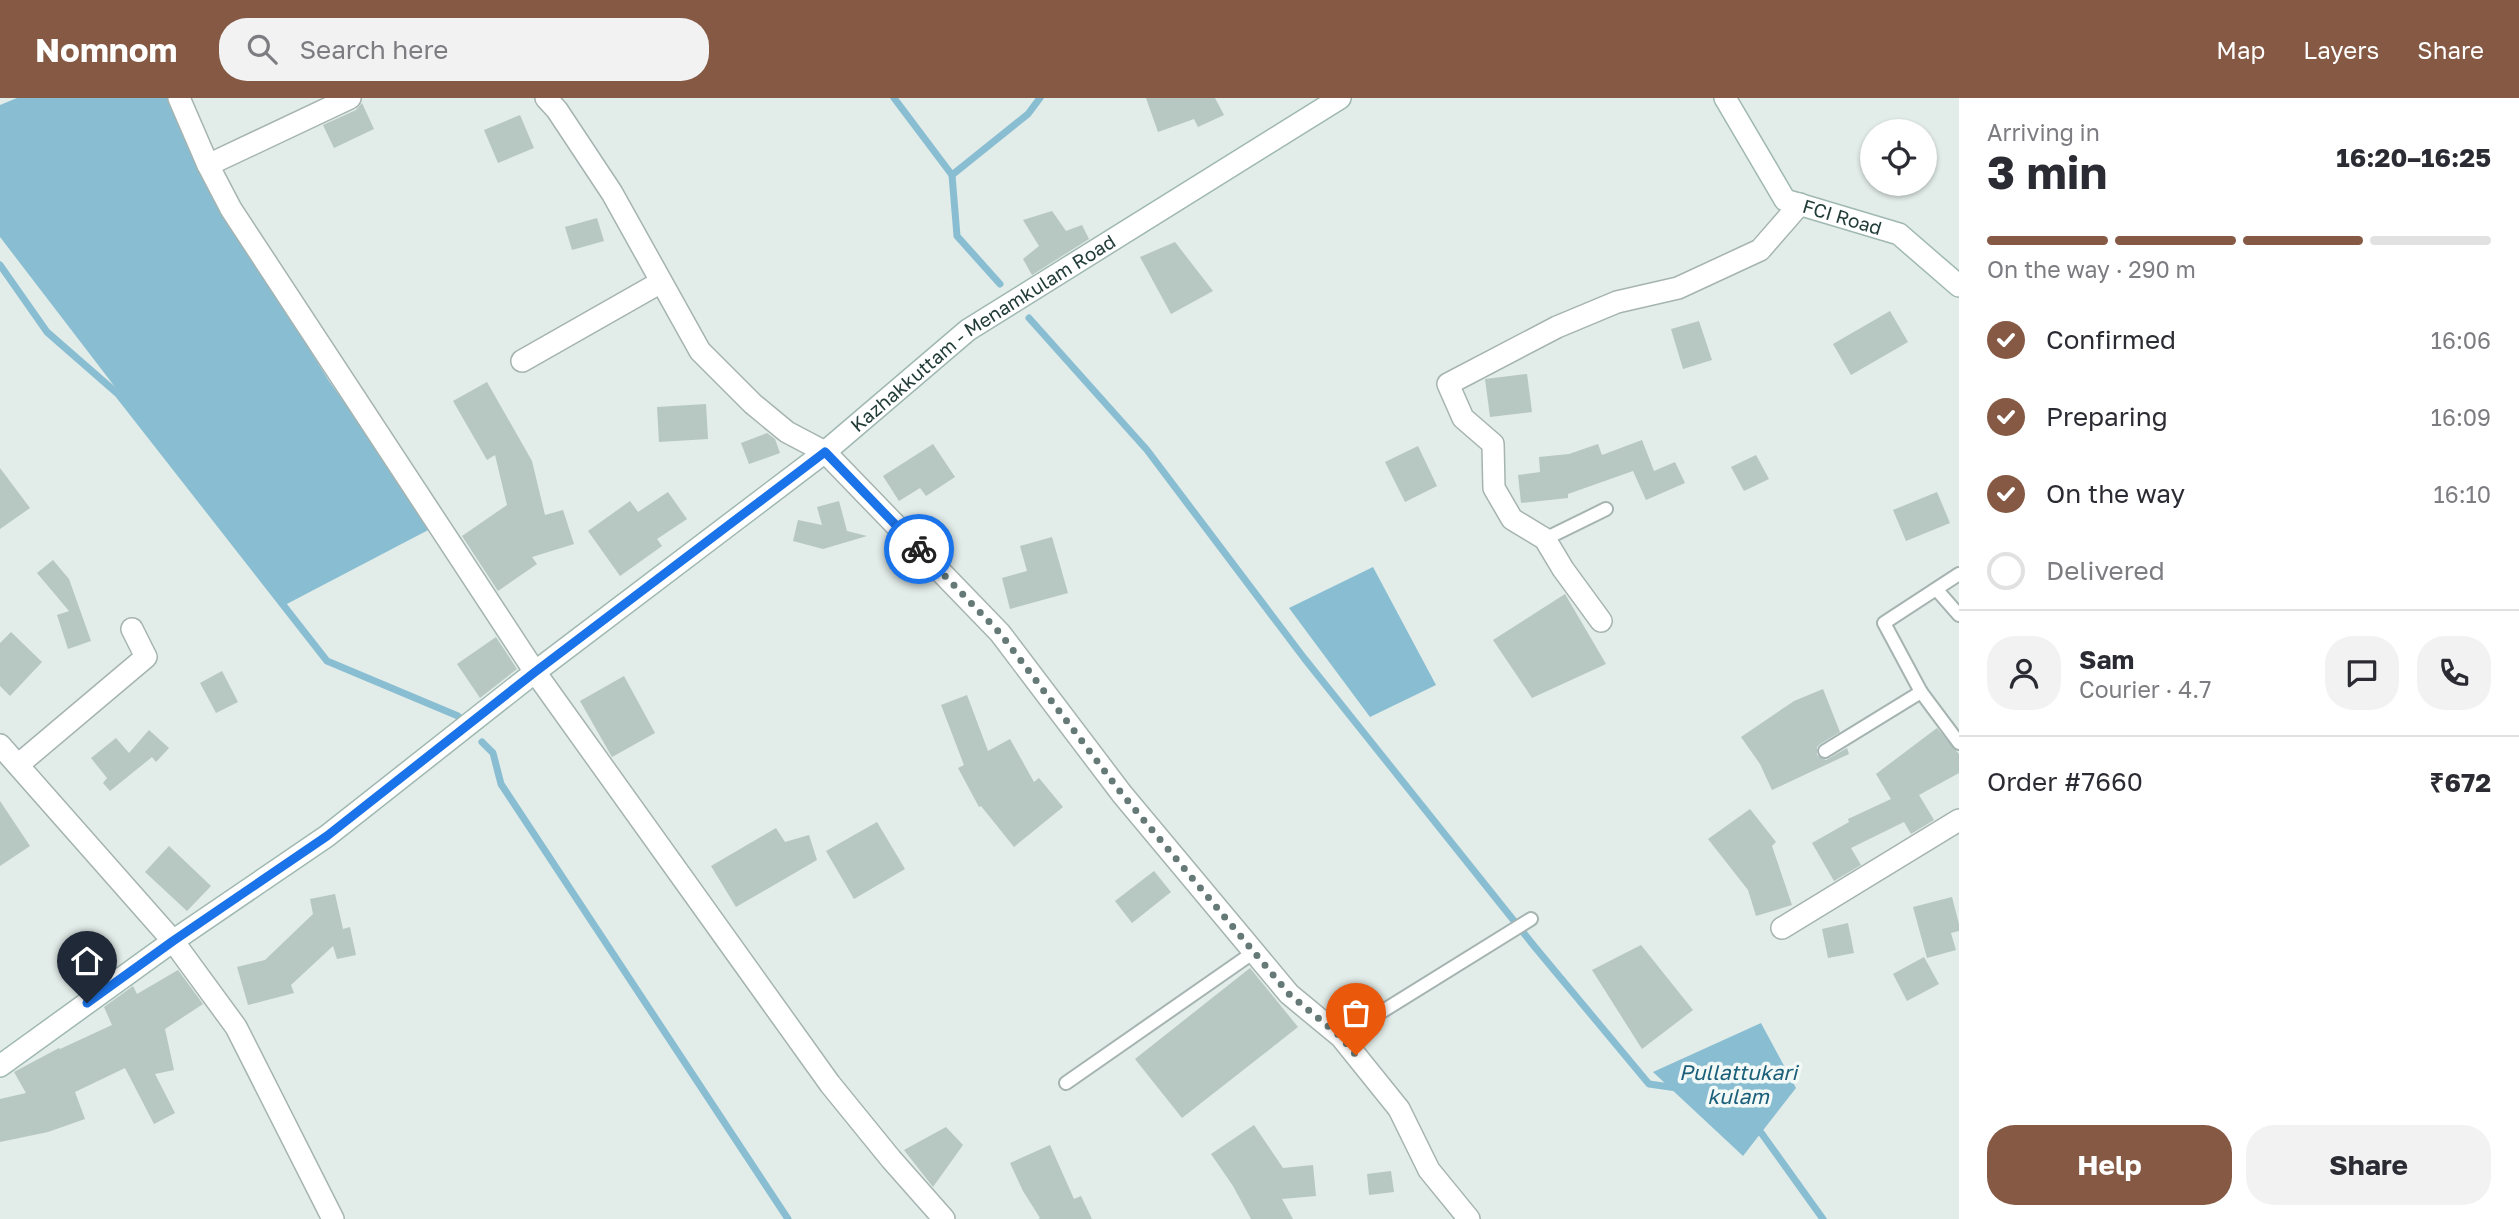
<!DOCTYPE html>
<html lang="en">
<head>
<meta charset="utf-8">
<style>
  body { margin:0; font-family:"Golos Text",sans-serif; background:#f2f2f3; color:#2b2b33; height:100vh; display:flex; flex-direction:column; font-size:26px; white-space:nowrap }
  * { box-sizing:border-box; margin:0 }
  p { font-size:23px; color:#7c7c81 }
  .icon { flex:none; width:38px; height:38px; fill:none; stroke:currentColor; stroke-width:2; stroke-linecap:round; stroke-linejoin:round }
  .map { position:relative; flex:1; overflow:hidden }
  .drawer { display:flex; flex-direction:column; background:#fff; width:560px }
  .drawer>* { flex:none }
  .fabs { position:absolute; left:1860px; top:21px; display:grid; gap:14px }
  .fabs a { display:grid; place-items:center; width:77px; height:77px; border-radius:50%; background:#fff; box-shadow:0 2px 5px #0004; font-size:35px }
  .pin { position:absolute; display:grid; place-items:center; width:60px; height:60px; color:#fff; margin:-72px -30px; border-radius:50% 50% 50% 0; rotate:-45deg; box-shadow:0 0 7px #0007 }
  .pin .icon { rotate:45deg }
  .courier { position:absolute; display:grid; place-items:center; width:70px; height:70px; margin:-35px; border:5px solid #1a73e8; border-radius:50%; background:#fff; color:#222; box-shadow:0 2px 9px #0007 }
  .overview em { font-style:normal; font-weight:700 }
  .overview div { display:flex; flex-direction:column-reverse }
  .overview { display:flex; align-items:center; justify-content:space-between; height:119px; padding:0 28px }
  h1 { font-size:46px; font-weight:700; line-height:52px }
  .bar { display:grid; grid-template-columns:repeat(4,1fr); gap:10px 7px; align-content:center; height:84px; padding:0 28px }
  .bar i { height:9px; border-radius:5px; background:#e1e1e2 }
  .bar .on { background:#855944 }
  .bar p { grid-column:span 4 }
  .line { display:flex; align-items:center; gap:18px; padding:0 28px; border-top:2px solid #e1e1e2 }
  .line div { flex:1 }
  .round { display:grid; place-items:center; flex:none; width:74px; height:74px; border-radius:28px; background:#f2f2f3 }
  ol { padding:0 28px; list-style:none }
  li { display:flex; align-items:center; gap:21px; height:77px }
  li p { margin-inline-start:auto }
  li .icon { padding:7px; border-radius:50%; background:#855944; color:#fff; stroke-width:4 }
  li:last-child { color:#7c7c81 }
  li i { width:38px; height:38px; border:4px solid #e1e1e2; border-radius:50% }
  .action { display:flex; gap:14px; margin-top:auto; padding:14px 28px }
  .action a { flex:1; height:80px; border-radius:28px; background:#855944; color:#fff; font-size:28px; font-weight:700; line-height:80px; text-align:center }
  .action a+a { background:#f2f2f3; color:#2b2b33 }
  header { display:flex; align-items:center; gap:42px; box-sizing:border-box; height:98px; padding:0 35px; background:#855944; color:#fff }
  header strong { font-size:33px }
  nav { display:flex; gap:38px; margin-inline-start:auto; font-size:24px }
  .search { width:490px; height:63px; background:#f2f2f3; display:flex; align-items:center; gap:18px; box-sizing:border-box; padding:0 24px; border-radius:28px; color:#7c7c81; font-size:26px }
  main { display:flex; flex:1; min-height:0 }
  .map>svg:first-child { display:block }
  .water { fill:#89bed2 }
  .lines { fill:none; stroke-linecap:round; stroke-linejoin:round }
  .stream { stroke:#89bed2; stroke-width:7 }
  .building { fill:#b7c7c2 }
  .lane-casing { stroke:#a5b4b1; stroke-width:16 }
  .street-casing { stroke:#a5b4b1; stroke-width:24 }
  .secondary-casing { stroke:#a0b8b2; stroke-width:24 }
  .lane { stroke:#fff; stroke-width:12 }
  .street { stroke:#fff; stroke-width:21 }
  .secondary { stroke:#fff; stroke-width:21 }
  .done { stroke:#657a77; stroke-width:7; stroke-dasharray:0 12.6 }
  .route { stroke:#1a73e8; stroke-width:9 }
  .labels { text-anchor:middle; stroke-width:7; stroke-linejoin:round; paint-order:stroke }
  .street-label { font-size:19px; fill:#223d39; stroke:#f2f9f6 }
  .water-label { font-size:21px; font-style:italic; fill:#1b5f7a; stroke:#f2f9f6 }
</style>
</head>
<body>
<header>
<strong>Nomnom</strong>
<div class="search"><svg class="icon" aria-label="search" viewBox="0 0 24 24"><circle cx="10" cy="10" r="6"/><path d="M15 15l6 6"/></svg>Search here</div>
<nav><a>Map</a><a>Layers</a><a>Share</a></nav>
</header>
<main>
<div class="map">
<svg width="1959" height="1121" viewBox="0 0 1959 1121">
  <rect width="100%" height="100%" fill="#e2ece9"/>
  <g class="water">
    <polygon points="17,0 169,0 285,212 329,283 434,429 283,508 0,139 0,7"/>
    <polygon points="1373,469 1436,587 1370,619 1289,510"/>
    <polygon points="1761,925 1796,990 1743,1058 1653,974"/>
  </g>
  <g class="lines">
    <g class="stream">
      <polyline points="894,0 952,77 1028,16 1040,0"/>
      <polyline points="952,77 957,138 1000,186"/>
      <polyline points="0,167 47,234 118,296 327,563 458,618"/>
      <polyline points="1029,220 1147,352 1304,560 1534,848 1649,986 1677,990"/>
      <polyline points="482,644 493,655 501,686 788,1121"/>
      <polyline points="1757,1029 1823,1121"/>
    </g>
  </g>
  <g class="building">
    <polygon points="1146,0 1215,0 1224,17 1198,29 1194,21 1158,34"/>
    <polygon points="362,5 374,31 334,50 323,27 356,12"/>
    <polygon points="520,17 534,50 498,65 484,32"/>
    <polygon points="1052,113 1066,133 1082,127 1089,141 1032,177 1023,161 1039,148 1023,122"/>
    <polygon points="597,120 604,143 572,152 565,129"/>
    <polygon points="1175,144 1213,193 1171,216 1140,159"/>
    <polygon points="1890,213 1908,244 1851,277 1833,246"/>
    <polygon points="1699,223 1712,262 1683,271 1671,231"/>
    <polygon points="1527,276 1532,314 1490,319 1485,281"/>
    <polygon points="487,284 532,363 545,417 563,412 574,446 532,459 537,466 498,493 462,438 507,407 495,357 487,362 453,303"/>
    <polygon points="706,306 708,341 659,344 657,309"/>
    <polygon points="767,335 775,341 780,355 749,366 741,345"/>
    <polygon points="1642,342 1654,373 1675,364 1685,385 1646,402 1633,373 1568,396 1568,400 1521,405 1518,377 1540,374 1539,359 1569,356 1598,346 1602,357"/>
    <polygon points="933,346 955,379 926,398 920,390 899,403 883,378"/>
    <polygon points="1418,348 1437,388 1405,404 1385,364"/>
    <polygon points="1756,357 1769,381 1744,393 1731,369"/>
    <polygon points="0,370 30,410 0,431"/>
    <polygon points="668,394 687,421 657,441 662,448 620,478 588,433 630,403 638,414"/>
    <polygon points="1937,394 1950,425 1906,443 1893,412"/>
    <polygon points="839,403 847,433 867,438 823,451 793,443 798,422 822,427 817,409"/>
    <polygon points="1052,439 1068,495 1010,511 1002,480 1027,473 1020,448"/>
    <polygon points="53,462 69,481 91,543 68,551 57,517 69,513 37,475"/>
    <polygon points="1565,496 1606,566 1532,600 1493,542"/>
    <polygon points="11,534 42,564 10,598 0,588 0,545"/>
    <polygon points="496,539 517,571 480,600 457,566"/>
    <polygon points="222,573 238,604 216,615 200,585"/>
    <polygon points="624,578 655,635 612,659 580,603"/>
    <polygon points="1823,591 1840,634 1820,646 1817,649 1817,657 1826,662 1847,650 1849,656 1772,692 1760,666 1741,639 1794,603"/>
    <polygon points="967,597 988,653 1010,641 1034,684 1039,680 1063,709 1014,749 981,708 979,709 958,670 964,667 941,607"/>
    <polygon points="1937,630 1959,656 1959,675 1919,697 1934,722 1911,736 1904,724 1851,750 1861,767 1834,783 1812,745 1849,724 1848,721 1891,701 1876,676"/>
    <polygon points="149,632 169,650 156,664 152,659 110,693 103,685 107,680 91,660 116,640 129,655"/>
    <polygon points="0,703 30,748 0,768"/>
    <polygon points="1750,711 1776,744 1772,748 1792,807 1756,818 1748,792 1708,741"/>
    <polygon points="877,724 905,771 854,801 826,753"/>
    <polygon points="776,730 785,744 809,737 817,762 736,809 711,768"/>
    <polygon points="169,748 211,788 187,813 145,774"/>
    <polygon points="1154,773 1171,794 1132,825 1115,803"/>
    <polygon points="335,796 343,831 350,829 356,857 337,861 333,848 291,887 294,895 248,907 237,869 265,862 313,816 310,801"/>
    <polygon points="1952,799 1959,826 1959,833 1951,835 1956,852 1927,860 1913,809"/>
    <polygon points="1848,825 1854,855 1828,860 1822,831"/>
    <polygon points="1641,847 1693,912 1642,951 1592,872"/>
    <polygon points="1924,859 1939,886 1907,903 1893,876"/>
    <polygon points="1250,870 1298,929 1182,1020 1135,961"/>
    <polygon points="178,872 203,906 165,931 174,972 155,976 175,1015 154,1026 125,970 75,994 85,1021 48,1034 0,1044 0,1001 26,995 14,974 59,950 60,951 112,927 104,909 133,888 137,896"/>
    <polygon points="1254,1027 1283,1070 1313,1067 1316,1098 1282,1101 1293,1121 1251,1121 1233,1088 1211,1056"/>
    <polygon points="946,1029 963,1047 933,1089 904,1052"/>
    <polygon points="1050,1047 1074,1101 1081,1098 1092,1121 1038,1121 1040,1120 1023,1093 1010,1065"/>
    <polygon points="1391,1073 1394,1094 1369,1097 1367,1076"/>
  </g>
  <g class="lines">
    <g class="lane-casing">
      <g id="lane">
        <polyline points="1545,441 1606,411"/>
        <polyline points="1959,476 1884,525 1921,594 1959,645"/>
        <polyline points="1937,492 1959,517"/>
        <polyline points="1825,653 1921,594"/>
        <polyline points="1341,939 1531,821"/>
        <polyline points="1066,985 1254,854"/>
      </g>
    </g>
    <g class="street-casing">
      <g id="street">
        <polyline points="179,0 208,67 231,111 535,574 830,986 891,1061 944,1121"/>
        <polyline points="546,0 557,12 612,95 700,253 753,306 787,334 825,354 1000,535 1122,696 1254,854 1289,896 1341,939 1399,1011 1429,1072 1469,1121"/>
        <polyline points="208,67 350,0"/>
        <polyline points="522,263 661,184"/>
        <polyline points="1601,523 1563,471 1545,441 1512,421 1494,390 1493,346 1463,320 1448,286 1557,229 1617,204 1678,190 1760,152 1800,106"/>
        <polyline points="0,647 173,843 236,929 333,1121"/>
        <polyline points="18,667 146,559 132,531"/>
        <polyline points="1782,830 1959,722"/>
      </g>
    </g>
    <g class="secondary-casing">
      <g id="secondary">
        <path id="s1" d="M1725,0L1785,102L1899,136L1959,188"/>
        <path id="s2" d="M0,968L173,843L327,738L535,574L825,354L968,232L1340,0"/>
      </g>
    </g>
    <use href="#lane" class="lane"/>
    <use href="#street" class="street"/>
    <use href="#secondary" class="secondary"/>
  </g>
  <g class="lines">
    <polyline class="done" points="919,451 1000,535 1122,696 1289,896 1341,939 1356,957"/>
    <polyline class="route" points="87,905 173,843 327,738 535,574 825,354 919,451"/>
  </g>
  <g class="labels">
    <g class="street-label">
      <text dy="7" stroke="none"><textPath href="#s1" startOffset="178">FCI Road</textPath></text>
      <text dy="7" stroke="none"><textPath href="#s2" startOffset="1227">Kazhakkuttam - Menamkulam Road</textPath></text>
    </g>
    <g class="water-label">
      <text x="1738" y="982">Pullattukari<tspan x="1738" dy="24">kulam</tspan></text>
    </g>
  </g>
</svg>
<div class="fabs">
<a><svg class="icon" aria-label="locate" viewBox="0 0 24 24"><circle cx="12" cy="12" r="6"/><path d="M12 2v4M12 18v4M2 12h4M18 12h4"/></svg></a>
</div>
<div class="pin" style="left:1356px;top:957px;background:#ea580c"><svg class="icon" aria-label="bag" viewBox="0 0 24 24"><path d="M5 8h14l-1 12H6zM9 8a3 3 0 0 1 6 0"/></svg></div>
<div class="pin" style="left:87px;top:905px;background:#1f2937"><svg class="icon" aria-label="home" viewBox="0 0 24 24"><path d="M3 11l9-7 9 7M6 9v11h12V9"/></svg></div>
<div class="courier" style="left:919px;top:451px"><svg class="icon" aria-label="bike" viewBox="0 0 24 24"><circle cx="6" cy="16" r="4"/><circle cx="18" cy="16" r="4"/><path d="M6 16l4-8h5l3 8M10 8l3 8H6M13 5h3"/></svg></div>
</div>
<section class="drawer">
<div class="overview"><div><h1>3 min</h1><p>Arriving in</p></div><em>16:20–16:25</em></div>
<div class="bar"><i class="on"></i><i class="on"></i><i class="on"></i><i></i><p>On the way · 290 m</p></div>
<ol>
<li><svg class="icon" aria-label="check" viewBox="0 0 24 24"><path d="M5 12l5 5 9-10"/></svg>Confirmed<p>16:06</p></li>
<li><svg class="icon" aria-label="check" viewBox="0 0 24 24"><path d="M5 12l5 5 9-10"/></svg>Preparing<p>16:09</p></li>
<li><svg class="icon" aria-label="check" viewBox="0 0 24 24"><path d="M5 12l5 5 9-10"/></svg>On the way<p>16:10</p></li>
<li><i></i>Delivered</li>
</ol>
<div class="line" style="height:126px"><a class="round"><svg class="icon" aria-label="person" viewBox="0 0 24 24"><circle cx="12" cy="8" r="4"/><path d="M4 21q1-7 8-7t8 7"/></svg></a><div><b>Sam</b><p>Courier · 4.7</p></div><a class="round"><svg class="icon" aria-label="chat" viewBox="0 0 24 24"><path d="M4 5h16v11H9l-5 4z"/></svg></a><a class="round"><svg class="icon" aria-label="phone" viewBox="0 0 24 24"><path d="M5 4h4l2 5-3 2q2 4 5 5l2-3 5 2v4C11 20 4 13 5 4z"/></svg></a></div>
<div class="line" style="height:91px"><div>Order #7660</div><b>₹672</b></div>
<div class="action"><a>Help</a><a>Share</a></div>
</section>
</main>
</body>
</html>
